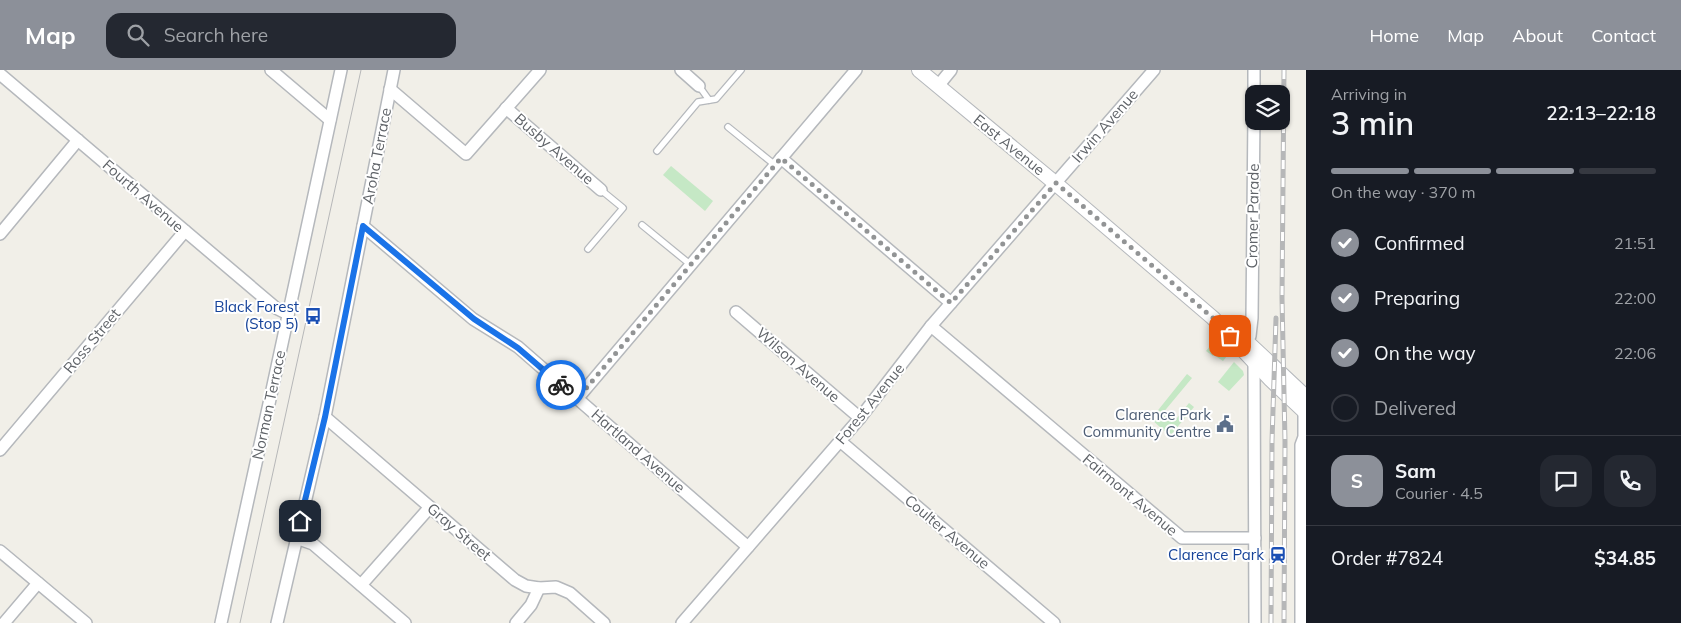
<!DOCTYPE html>
<html lang="en">
<head>
<meta charset="utf-8">
<style>
  body { margin:0; font-family:Mulish,sans-serif; background:#242831; color:#f1f3f6; height:100vh; display:flex; flex-direction:column; font-size:19px; white-space:nowrap }
  * { box-sizing:border-box; margin:0 }
  p { font-size:16px; color:#9ea1a6 }
  .icon { flex:none; width:28px; height:28px; fill:none; stroke:currentColor; stroke-width:2; stroke-linecap:round; stroke-linejoin:round }
  .map { position:relative; flex:1; overflow:hidden }
  .drawer { display:flex; flex-direction:column; background:#171b24; width:375px }
  .drawer>* { flex:none }
  .fabs { position:absolute; left:1245px; top:15px; display:grid; gap:10px }
  .fabs a { display:grid; place-items:center; width:45px; height:45px; border-radius:10px; background:#171b24; box-shadow:0 1px 4px #0004; font-size:25px }
  .pin { position:absolute; display:grid; place-items:center; width:42px; height:42px; color:#fff; margin:-21px; border-radius:10px; box-shadow:0 2px 8px #0006 }
  .courier { position:absolute; display:grid; place-items:center; width:50px; height:50px; margin:-25px; border:4px solid #1a73e8; border-radius:50%; background:#fff; color:#222; box-shadow:0 1px 6px #0007 }
  .headline em { font-style:normal; font-weight:600 }
  .headline div { display:flex; flex-direction:column-reverse }
  .headline { display:flex; align-items:center; justify-content:space-between; height:85px; padding:0 25px }
  h1 { font-size:32px; font-weight:600; line-height:38px }
  .bar { display:grid; grid-template-columns:repeat(4,1fr); gap:8px 5px; align-content:center; height:60px; padding:0 25px }
  .bar i { height:6px; border-radius:4px; background:#363941 }
  .bar .current { background:#8c9099 }
  .bar p { grid-column:span 4 }
  .line { display:flex; align-items:center; gap:12px; padding:0 25px; border-top:1px solid #363941 }
  .line div { flex:1 }
  .round { display:grid; place-items:center; flex:none; width:52px; height:52px; border-radius:15px; background:#242831 }
  ol { padding:0 25px; list-style:none }
  li { display:flex; align-items:center; gap:15px; height:55px }
  li p { margin-inline-start:auto }
  li .icon { padding:5px; border-radius:50%; background:#8c9099; color:#fff; stroke-width:4 }
  li:last-child { color:#9ea1a6 }
  li i { width:28px; height:28px; border:2px solid #363941; border-radius:50% }
  header { display:flex; align-items:center; gap:30px; box-sizing:border-box; height:70px; padding:0 25px; background:#8c9099; color:#fff }
  header strong { font-size:24px }
  nav { display:flex; gap:28px; margin-inline-start:auto; font-size:18px }
  .search { width:350px; height:45px; background:#242831; display:flex; align-items:center; gap:12px; box-sizing:border-box; padding:0 18px; border-radius:15px; color:#9ea1a6; font-size:19px }
  main { display:flex; flex:1; min-height:0 }
  .map>svg:first-child { display:block }
  .green { fill:#c5e8c5 }
  .lines { fill:none; stroke-linecap:round; stroke-linejoin:round }
  .service-casing { stroke:#b5b8bc; stroke-width:8 }
  .minor-casing { stroke:#b5b8bc; stroke-width:14 }
  .tertiary-casing { stroke:#b5b8bc; stroke-width:16 }
  .service { stroke:#fff; stroke-width:5.5 }
  .minor { stroke:#fff; stroke-width:11 }
  .tertiary { stroke:#fff; stroke-width:14 }
  .tram { stroke:#b6b7b8; stroke-width:1 }
  .rail-casing { stroke:#b6b7b8; stroke-width:5 }
  .rail { stroke:#fff; stroke-width:3; stroke-dasharray:9; stroke-linecap:butt }
  .done { stroke:#929495; stroke-width:5; stroke-dasharray:0 9 }
  .route { stroke:#1a73e8; stroke-width:6 }
  .labels { text-anchor:middle; stroke-width:4; stroke-linejoin:round; paint-order:stroke }
  .street-label { font-size:15px; fill:#5f6368; stroke:#fff }
  .transit-label { font-size:15px; fill:#164399; stroke:#fff; text-anchor:end }
  .service-label { font-size:15px; fill:#4e5e75; stroke:#fff; text-anchor:end }
</style>
</head>
<body>
<header>
<strong>Map</strong>
<div class="search"><svg class="icon" aria-label="search" viewBox="0 0 24 24"><circle cx="10" cy="10" r="6"/><path d="M15 15l6 6"/></svg>Search here</div>
<nav><a>Home</a><a>Map</a><a>About</a><a>Contact</a></nav>
</header>
<main>
<div class="map">
<svg width="1306" height="553" viewBox="0 0 1306 553">
  <rect width="100%" height="100%" fill="#f1efe8"/>
  <g class="green">
    <polygon points="671,96 713,131 705,141 663,105"/>
    <polygon points="1215,270 1226,281 1227,286 1223,291 1214,285 1213,286 1206,281"/>
    <polygon points="1234,292 1243,301 1244,305 1229,321 1218,312"/>
    <polygon points="1187,304 1192,308 1162,344 1170,350 1177,348 1189,333 1194,337 1170,366 1151,349"/>
  </g>
  <g class="lines">
    <g class="service-casing">
      <g id="service">
        <polyline points="699,16 709,30"/>
        <polyline points="728,57 775,95"/>
        <polyline points="657,81 698,32 716,29 741,0"/>
        <polyline points="642,155 691,195"/>
        <polyline points="588,179 623,138 601,120"/>
      </g>
    </g>
    <g class="minor-casing">
      <g id="minor">
        <polyline points="271,0 330,50"/>
        <polyline points="681,0 699,16"/>
        <polyline points="0,4 276,238 288,244"/>
        <polyline points="938,16 951,0"/>
        <polyline points="390,19 466,84 540,0"/>
        <polyline points="1254,24 1254,0"/>
        <polyline points="506,38 601,120"/>
        <polyline points="781,88 951,233"/>
        <polyline points="363,156 473,249 518,277 748,477"/>
        <polyline points="0,164 78,70"/>
        <polyline points="736,242 860,348"/>
        <polyline points="931,256 1182,468 1255,468"/>
        <polyline points="1246,271 1250,266 1252,248 1254,43"/>
        <polyline points="1254,292 1255,553"/>
        <polyline points="577,329 856,0"/>
        <polyline points="325,347 515,510 526,516 539,518 556,517 570,523 604,553"/>
        <polyline points="840,371 1054,553"/>
        <polyline points="0,380 185,161"/>
        <polyline points="296,468 313,474 405,553"/>
        <polyline points="0,481 86,553"/>
        <polyline points="361,515 430,437"/>
        <polyline points="4,553 38,513"/>
        <path d="M221,553C262,369 301,184 341,0"/>
        <polyline points="277,553 325,347 394,0"/>
        <polyline points="516,553 531,535 539,518"/>
        <polyline points="682,553 860,348 931,256 1154,0"/>
        <polyline points="1301,553 1301,375 1304,367 1304,342"/>
      </g>
    </g>
    <g class="tertiary-casing">
      <g id="tertiary">
        <polyline points="919,0 1055,113 1213,248 1271,310 1306,343"/>
        <polyline points="1243,268 1306,327"/>
      </g>
    </g>
    <use href="#service" class="service"/>
    <use href="#minor" class="minor"/>
    <use href="#tertiary" class="tertiary"/>
    <polyline class="tram" points="240,553 361,0"/>
    <g class="rail-casing">
      <g id="rail">
        <polyline points="1284,0 1282,228 1285,372 1284,553"/>
        <polyline points="1271,553 1272,371 1276,248"/>
      </g>
    </g>
    <use href="#rail" class="rail"/>
  </g>
  <g class="lines">
    <polyline class="done" points="561,315 577,329 781,88 951,233 1056,113 1213,248 1230,266"/>
    <polyline class="route" points="300,451 325,347 363,156 474,249 518,278 561,315"/>
  </g>
  <defs>
    <g id="bus-bare" transform="scale(1.35)"><path d="M-5-6H5V4H4V6H2V4H-2V6H-4V4H-5ZM-3.5-4V0h7V-4ZM-3.5 1.2v1.5H-2V1.2ZM2 1.2v1.5H3.5V1.2Z" fill="#1a4fb4" stroke="#fff" stroke-width="2.5" paint-order="stroke"/></g>
    <g id="civic-bare" transform="scale(1.35)"><path d="M-.6-6.5H3V-4.5H.6V-3L4-1V1h2V6H-6V1h2V-1L-.6-3ZM-1.2 2.5V6h2.4V2.5Z" fill="#5c6f8a" stroke="#fff" stroke-width="2.5" paint-order="stroke"/></g>
    <g id="station-bare" transform="scale(1.35)"><path d="M-3-6H3Q5-6 5-4V2Q5 4 3 4L4.5 6H3L1.5 4h-3L-3 6H-4.5L-3 4Q-5 4-5 2V-4Q-5-6-3-6ZM-3.5-4v3h7v-3ZM-3.5 1v1.5H-2V1ZM2 1v1.5H3.5V1Z" fill="#1a4fb4" stroke="#fff" stroke-width="2.5" paint-order="stroke"/></g>
  </defs>
  <g fill-rule="evenodd">
    <use href="#bus-bare" x="313" y="246"/>
    <use href="#civic-bare" x="1225" y="354"/>
    <use href="#station-bare" x="1278" y="485"/>
  </g>
  <g class="labels">
    <g class="street-label">
      <text transform="translate(1105 56) rotate(-49)" y="5">Irwin Avenue</text>
      <text transform="translate(1009 75) rotate(39)" y="5">East Avenue</text>
      <text transform="translate(554 79) rotate(41)" y="5">Busby Avenue</text>
      <text transform="translate(377 86) rotate(-79)" y="5">Aroha Terrace</text>
      <text transform="translate(143 126) rotate(41)" y="5">Fourth Avenue</text>
      <text transform="translate(1253 146) rotate(-89)" y="5">Cromer Parade</text>
      <text transform="translate(92 271) rotate(-50)" y="5">Ross Street</text>
      <text transform="translate(798 295) rotate(41)" y="5">Wilson Avenue</text>
      <text transform="translate(870 334) rotate(-51)" y="5">Forest Avenue</text>
      <text transform="translate(269 335) rotate(-78)" y="5">Norman Terrace</text>
      <text transform="translate(638 381) rotate(41)" y="5">Hartland Avenue</text>
      <text transform="translate(1130 425) rotate(40)" y="5">Fairmont Avenue</text>
      <text transform="translate(459 462) rotate(41)" y="5">Gray Street</text>
      <text transform="translate(947 462) rotate(40)" y="5">Coulter Avenue</text>
    </g>
    <g class="transit-label">
      <text x="299" y="242">Black Forest<tspan x="299" dy="17">(Stop 5)</tspan></text>
      <text x="1264" y="490">Clarence Park</text>
    </g>
    <g class="service-label">
      <text x="1211" y="350">Clarence Park<tspan x="1211" dy="17">Community Centre</tspan></text>
    </g>
  </g>
</svg>
<div class="fabs">
<a><svg class="icon" aria-label="layers" viewBox="0 0 24 24"><path d="M12 4l9 5-9 5-9-5zM3 14l9 5 9-5"/></svg></a>
</div>
<div class="pin" style="left:1230px;top:266px;background:#ea580c"><svg class="icon" aria-label="bag" viewBox="0 0 24 24"><path d="M5 8h14l-1 12H6zM9 8a3 3 0 0 1 6 0"/></svg></div>
<div class="pin" style="left:300px;top:451px;background:#1f2937"><svg class="icon" aria-label="home" viewBox="0 0 24 24"><path d="M3 11l9-7 9 7M6 9v11h12V9"/></svg></div>
<div class="courier" style="left:561px;top:315px"><svg class="icon" aria-label="bike" viewBox="0 0 24 24"><circle cx="6" cy="16" r="4"/><circle cx="18" cy="16" r="4"/><path d="M6 16l4-8h5l3 8M10 8l3 8H6M13 5h3"/></svg></div>
</div>
<section class="drawer">
<div class="headline"><div><h1>3 min</h1><p>Arriving in</p></div><em>22:13–22:18</em></div>
<div class="bar"><i class="current"></i><i class="current"></i><i class="current"></i><i></i><p>On the way · 370 m</p></div>
<ol>
<li><svg class="icon" aria-label="check" viewBox="0 0 24 24"><path d="M5 12l5 5 9-10"/></svg>Confirmed<p>21:51</p></li>
<li><svg class="icon" aria-label="check" viewBox="0 0 24 24"><path d="M5 12l5 5 9-10"/></svg>Preparing<p>22:00</p></li>
<li><svg class="icon" aria-label="check" viewBox="0 0 24 24"><path d="M5 12l5 5 9-10"/></svg>On the way<p>22:06</p></li>
<li><i></i>Delivered</li>
</ol>
<div class="line" style="height:90px"><b class="round" style="background:#8c9099;color:#fff">S</b><div><b>Sam</b><p>Courier · 4.5</p></div><a class="round"><svg class="icon" aria-label="chat" viewBox="0 0 24 24"><path d="M4 5h16v11H9l-5 4z"/></svg></a><a class="round"><svg class="icon" aria-label="phone" viewBox="0 0 24 24"><path d="M5 4h4l2 5-3 2q2 4 5 5l2-3 5 2v4C11 20 4 13 5 4z"/></svg></a></div>
<div class="line" style="height:65px"><div>Order #7824</div><b>$34.85</b></div>
</section>
</main>
</body>
</html>
